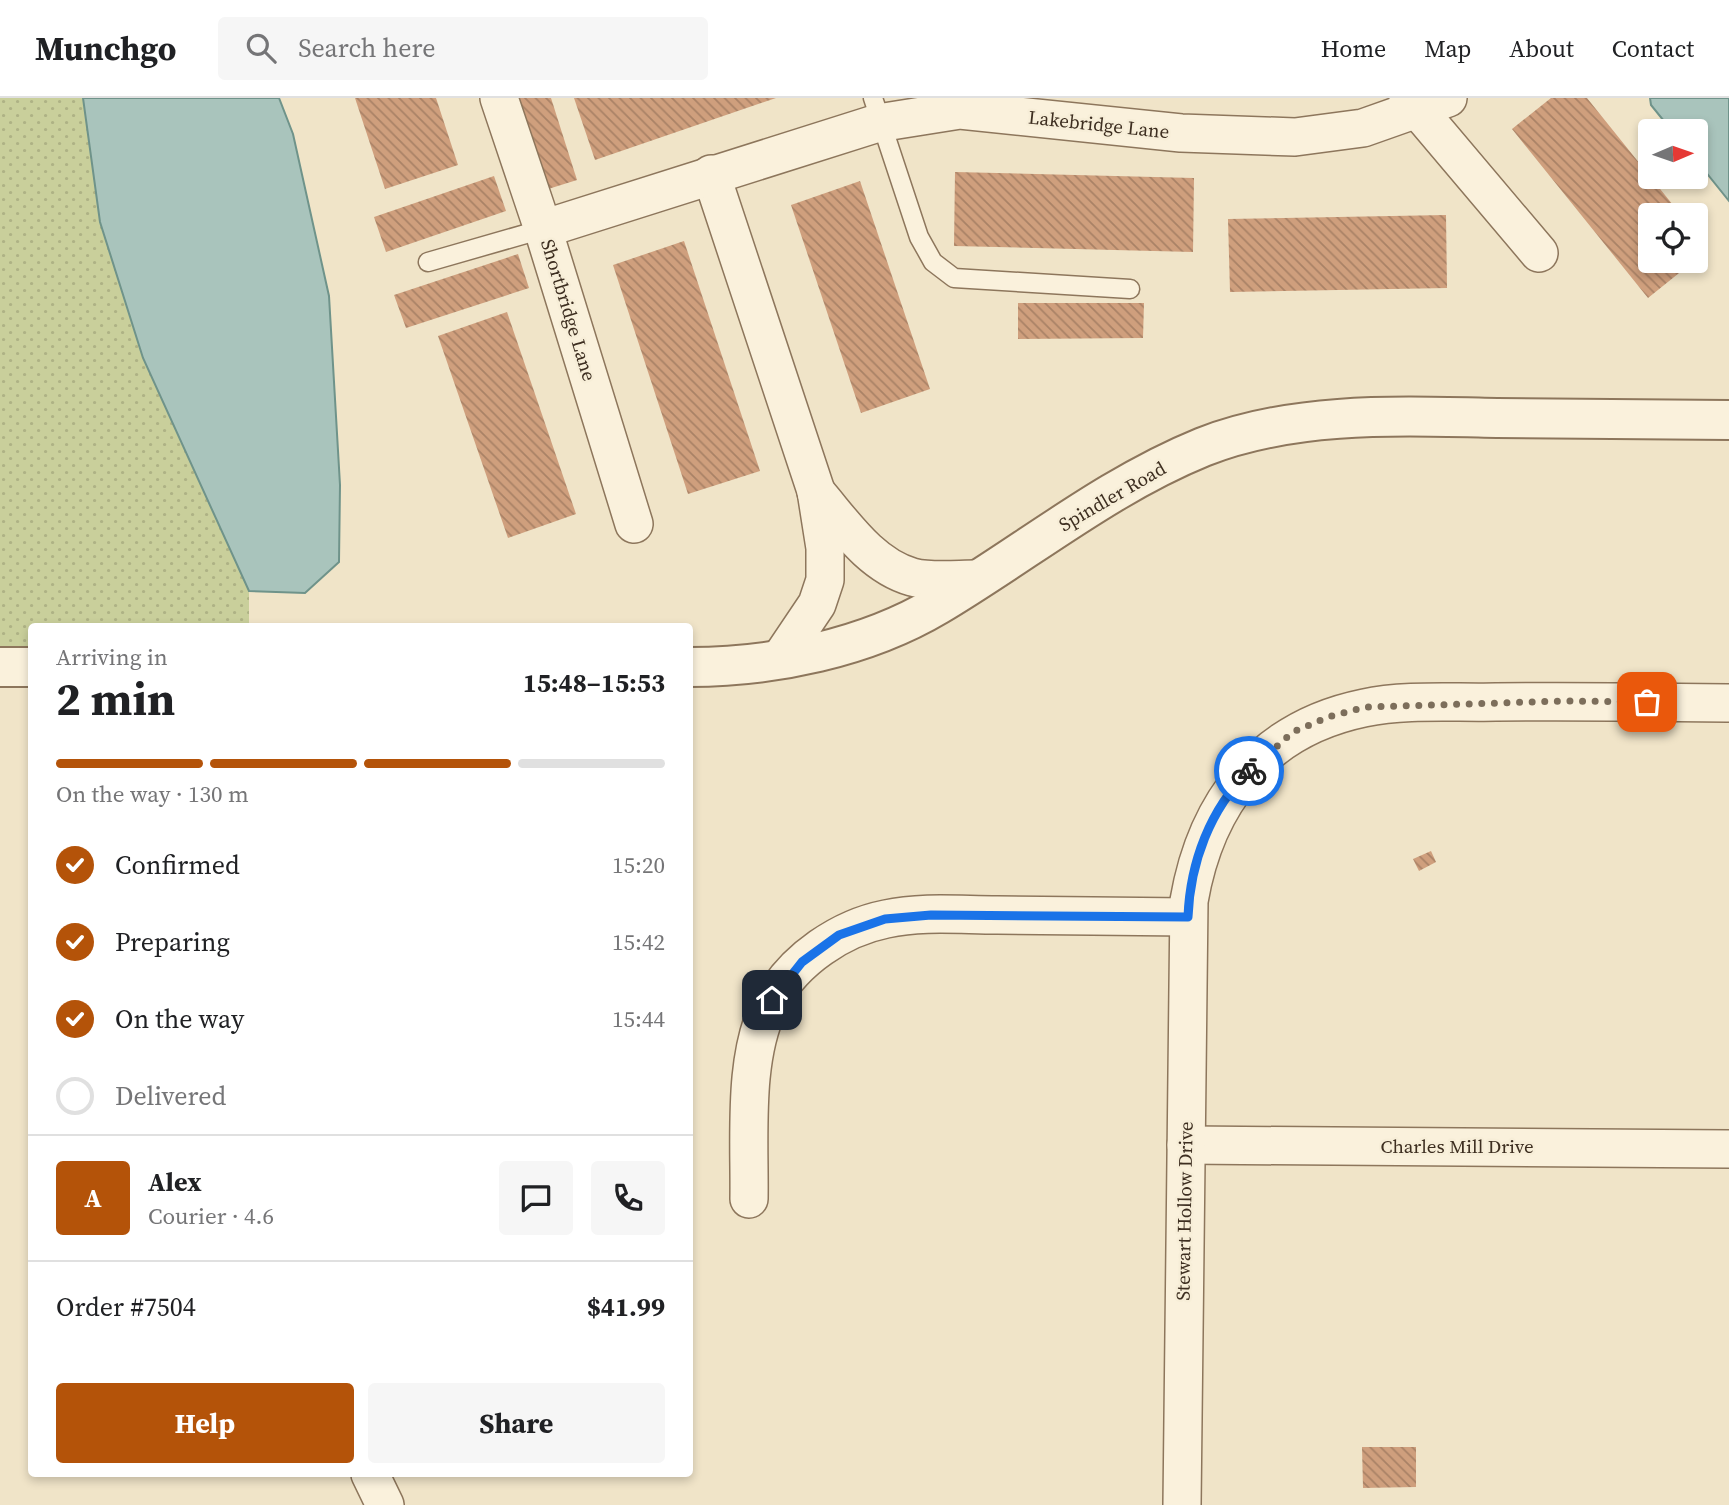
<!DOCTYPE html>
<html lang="en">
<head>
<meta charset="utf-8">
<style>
  body { margin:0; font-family:"Source Serif 4",serif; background:#f6f6f6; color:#202124; height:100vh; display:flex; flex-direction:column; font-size:26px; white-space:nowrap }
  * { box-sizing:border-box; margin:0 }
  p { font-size:23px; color:#757577 }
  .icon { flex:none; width:38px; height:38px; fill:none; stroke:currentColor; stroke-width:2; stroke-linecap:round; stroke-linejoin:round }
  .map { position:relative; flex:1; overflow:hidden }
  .details { position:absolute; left:28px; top:525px; width:665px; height:854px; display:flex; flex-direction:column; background:#fff; border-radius:7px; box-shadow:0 4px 10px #0003 }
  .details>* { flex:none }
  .needle { width:46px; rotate:88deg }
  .fabs { position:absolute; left:1638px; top:21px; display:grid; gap:14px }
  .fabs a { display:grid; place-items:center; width:70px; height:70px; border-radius:7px; background:#fff; box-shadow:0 4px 10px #0003; font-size:35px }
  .pin { position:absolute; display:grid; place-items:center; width:60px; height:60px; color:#fff; margin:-30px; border-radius:14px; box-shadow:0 4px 10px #0006 }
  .courier { position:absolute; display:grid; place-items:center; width:70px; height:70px; margin:-35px; border:5px solid #1a73e8; border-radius:50%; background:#fff; color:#222; box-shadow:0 2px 9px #0007 }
  .overview em { font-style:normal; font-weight:700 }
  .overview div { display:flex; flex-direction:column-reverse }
  .overview { display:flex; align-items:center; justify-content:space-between; height:119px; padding:0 28px }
  h1 { font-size:46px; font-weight:700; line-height:52px }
  .bar { display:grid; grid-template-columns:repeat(4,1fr); gap:10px 7px; align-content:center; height:84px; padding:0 28px }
  .bar i { height:9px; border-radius:5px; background:#e0e0e0 }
  .bar .current { background:#b45309 }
  .bar p { grid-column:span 4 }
  .line { display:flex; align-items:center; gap:18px; padding:0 28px; border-top:2px solid #e0e0e0 }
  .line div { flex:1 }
  .round { display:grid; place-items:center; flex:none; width:74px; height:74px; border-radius:7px; background:#f6f6f6 }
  ol { padding:0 28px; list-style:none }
  li { display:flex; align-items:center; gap:21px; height:77px }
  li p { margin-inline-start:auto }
  li .icon { padding:7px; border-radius:50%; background:#b45309; color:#fff; stroke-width:4 }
  li:last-child { color:#757577 }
  li i { width:38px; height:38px; border:4px solid #e0e0e0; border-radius:50% }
  .primary-button { display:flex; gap:14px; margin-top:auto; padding:14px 28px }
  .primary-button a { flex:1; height:80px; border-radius:7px; background:#b45309; color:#fff; font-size:28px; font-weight:700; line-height:80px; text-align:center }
  .primary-button a+a { background:#f6f6f6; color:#202124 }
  header { display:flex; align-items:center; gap:42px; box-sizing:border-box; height:98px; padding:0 35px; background:#fff; border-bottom:2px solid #e0e0e0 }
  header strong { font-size:33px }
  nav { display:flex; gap:38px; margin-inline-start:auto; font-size:24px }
  .search { width:490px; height:63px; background:#f6f6f6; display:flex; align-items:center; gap:18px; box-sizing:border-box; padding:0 24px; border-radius:7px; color:#757577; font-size:26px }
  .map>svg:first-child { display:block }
  .grass { fill:url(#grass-dots) }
  .water { fill:#a9c4bc; stroke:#6f938a; stroke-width:2 }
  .building { fill:url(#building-back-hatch) }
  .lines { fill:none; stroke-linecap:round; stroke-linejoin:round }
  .service-casing { stroke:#8d765c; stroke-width:21 }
  .minor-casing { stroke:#8d765c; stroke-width:40 }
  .tertiary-casing { stroke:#8d765c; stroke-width:42 }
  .service { stroke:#faf1dc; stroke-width:18 }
  .minor { stroke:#faf1dc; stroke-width:37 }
  .tertiary { stroke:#faf1dc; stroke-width:38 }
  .done { stroke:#7c6e5b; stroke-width:7; stroke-dasharray:0 12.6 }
  .route { stroke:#1a73e8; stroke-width:9 }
  .labels { text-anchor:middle; stroke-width:5; stroke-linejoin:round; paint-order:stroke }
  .street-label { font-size:19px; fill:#3d2e20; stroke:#f7eed8 }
</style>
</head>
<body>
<header>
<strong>Munchgo</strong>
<div class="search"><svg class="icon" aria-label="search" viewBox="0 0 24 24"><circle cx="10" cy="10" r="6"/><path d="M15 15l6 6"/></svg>Search here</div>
<nav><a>Home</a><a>Map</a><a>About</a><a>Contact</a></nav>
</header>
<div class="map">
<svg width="1729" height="1407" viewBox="0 0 1729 1407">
  <defs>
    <pattern id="grass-dots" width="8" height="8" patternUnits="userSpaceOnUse" patternTransform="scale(1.75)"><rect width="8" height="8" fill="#c9cf9b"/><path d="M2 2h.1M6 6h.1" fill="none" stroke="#aeb285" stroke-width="1.8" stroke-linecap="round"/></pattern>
    <pattern id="building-back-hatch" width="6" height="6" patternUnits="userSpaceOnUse" patternTransform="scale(1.75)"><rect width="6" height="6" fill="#cf9f7d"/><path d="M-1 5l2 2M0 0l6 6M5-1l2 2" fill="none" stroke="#a98266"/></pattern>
  </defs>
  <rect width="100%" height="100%" fill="#f0e4c8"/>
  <polygon class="grass" points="0,0 83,0 100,124 143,260 249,493 249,528 32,528 31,569 0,569"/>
  <g class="water">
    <polygon points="83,0 279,0 293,36 329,198 340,387 339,464 305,495 249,493 143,260 100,124"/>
    <polygon points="1650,0 1729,0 1729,103 1696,62 1696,33 1672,33 1651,7"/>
  </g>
  <g class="building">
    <polygon points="355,0 436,0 458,67 385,91"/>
    <polygon points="516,0 551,0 577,82 545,92"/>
    <polygon points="574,0 776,0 595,62"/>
    <polygon points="1551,0 1587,0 1681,117 1650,117 1650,163 1694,163 1648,200 1512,31"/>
    <polygon points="955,74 1194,80 1193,154 954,148"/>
    <polygon points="494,78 506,113 386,154 374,119"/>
    <polygon points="860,83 930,291 861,315 791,107"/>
    <polygon points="1446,117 1447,190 1230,194 1228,121"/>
    <polygon points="1696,136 1708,151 1696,161"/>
    <polygon points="684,143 760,373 688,396 613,167"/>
    <polygon points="518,156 529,190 406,230 394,197"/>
    <polygon points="1018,205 1144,205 1143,240 1018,241"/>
    <polygon points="507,214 576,416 508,440 438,238"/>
    <polygon points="1431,753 1436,764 1419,773 1413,761"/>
    <polygon points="1362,1349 1416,1349 1416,1389 1363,1390"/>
  </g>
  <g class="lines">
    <g class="service-casing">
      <g id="service">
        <polyline points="873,0 919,139 933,164 954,180 1130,191"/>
        <polyline points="428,164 543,131"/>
      </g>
    </g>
    <g class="minor-casing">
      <g id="minor">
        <polyline points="499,0 543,131 634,426"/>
        <polyline points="1408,0 1539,155"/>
        <polyline points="711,76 816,393 825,450 825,482 817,506 780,561"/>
        <polyline points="543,131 878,25 960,12 1181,35 1295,39 1363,30 1448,0"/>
        <path d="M816,394C843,425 870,467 912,479C931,484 957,481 977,481"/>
        <polyline points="1186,1047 1729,1051"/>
        <path d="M749,1101C750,1040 742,956 772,902C795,861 841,830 886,821C922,813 961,817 997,817C1061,818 1124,818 1188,819"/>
        <polyline points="370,1376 385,1407"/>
        <path d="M1182,1407L1189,803C1206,704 1262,631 1364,610C1406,601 1453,605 1496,604C1574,603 1651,604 1729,605"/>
      </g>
    </g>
    <g class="tertiary-casing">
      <g id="tertiary">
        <polyline points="0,569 32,569"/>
        <path d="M690,569C773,569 866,550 938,507C1027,454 1107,388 1203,349C1294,313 1401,318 1497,320C1575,321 1652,322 1729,322"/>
      </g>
    </g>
    <use href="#service" class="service"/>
    <use href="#minor" class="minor"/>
    <use href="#tertiary" class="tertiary"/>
  </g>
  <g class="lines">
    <polyline class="done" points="1249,673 1293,634 1328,619 1366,609 1565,603 1647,604"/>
    <path class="route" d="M772,902L802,864L839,837L885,821L931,817L1188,819C1190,765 1210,711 1249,673"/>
  </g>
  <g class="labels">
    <g class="street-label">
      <text transform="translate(1099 26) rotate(6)" y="7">Lakebridge Lane</text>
      <text transform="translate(569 212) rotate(73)" y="7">Shortbridge Lane</text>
      <text transform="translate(1112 398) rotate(-30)" y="7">Spindler Road</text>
      <text x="1457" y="1055">Charles Mill Drive</text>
      <text transform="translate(1184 1113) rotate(-89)" y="7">Stewart Hollow Drive</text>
    </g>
  </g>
</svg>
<div class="fabs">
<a><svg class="needle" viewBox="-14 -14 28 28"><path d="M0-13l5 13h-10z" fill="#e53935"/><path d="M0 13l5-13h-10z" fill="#757577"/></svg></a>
<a><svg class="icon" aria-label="locate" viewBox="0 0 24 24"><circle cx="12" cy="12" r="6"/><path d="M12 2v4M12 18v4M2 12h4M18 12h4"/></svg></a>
</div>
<div class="pin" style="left:1647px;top:604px;background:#ea580c"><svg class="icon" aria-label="bag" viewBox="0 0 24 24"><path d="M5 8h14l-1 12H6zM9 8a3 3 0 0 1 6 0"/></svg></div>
<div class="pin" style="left:772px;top:902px;background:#1f2937"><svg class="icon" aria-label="home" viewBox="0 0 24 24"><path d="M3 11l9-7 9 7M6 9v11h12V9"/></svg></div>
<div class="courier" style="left:1249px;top:673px"><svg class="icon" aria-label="bike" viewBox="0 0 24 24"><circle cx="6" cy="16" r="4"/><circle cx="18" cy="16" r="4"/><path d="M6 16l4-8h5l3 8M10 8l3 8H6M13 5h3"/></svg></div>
<section class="details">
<div class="overview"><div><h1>2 min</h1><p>Arriving in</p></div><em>15:48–15:53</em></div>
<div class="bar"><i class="current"></i><i class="current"></i><i class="current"></i><i></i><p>On the way · 130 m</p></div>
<ol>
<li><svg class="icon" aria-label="check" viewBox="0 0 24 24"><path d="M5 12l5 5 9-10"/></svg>Confirmed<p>15:20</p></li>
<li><svg class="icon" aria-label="check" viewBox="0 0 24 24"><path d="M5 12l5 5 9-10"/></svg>Preparing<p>15:42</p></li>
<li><svg class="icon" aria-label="check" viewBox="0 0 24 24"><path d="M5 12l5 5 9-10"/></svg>On the way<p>15:44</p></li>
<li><i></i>Delivered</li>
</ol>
<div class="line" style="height:126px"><b class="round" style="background:#b45309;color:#fff">A</b><div><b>Alex</b><p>Courier · 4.6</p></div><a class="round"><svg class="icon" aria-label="chat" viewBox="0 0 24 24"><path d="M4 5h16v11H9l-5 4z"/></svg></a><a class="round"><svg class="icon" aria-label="phone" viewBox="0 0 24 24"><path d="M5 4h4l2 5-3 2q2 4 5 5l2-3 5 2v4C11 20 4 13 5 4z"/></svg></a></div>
<div class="line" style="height:91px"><div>Order #7504</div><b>$41.99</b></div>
<div class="primary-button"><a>Help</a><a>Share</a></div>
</section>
</div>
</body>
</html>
